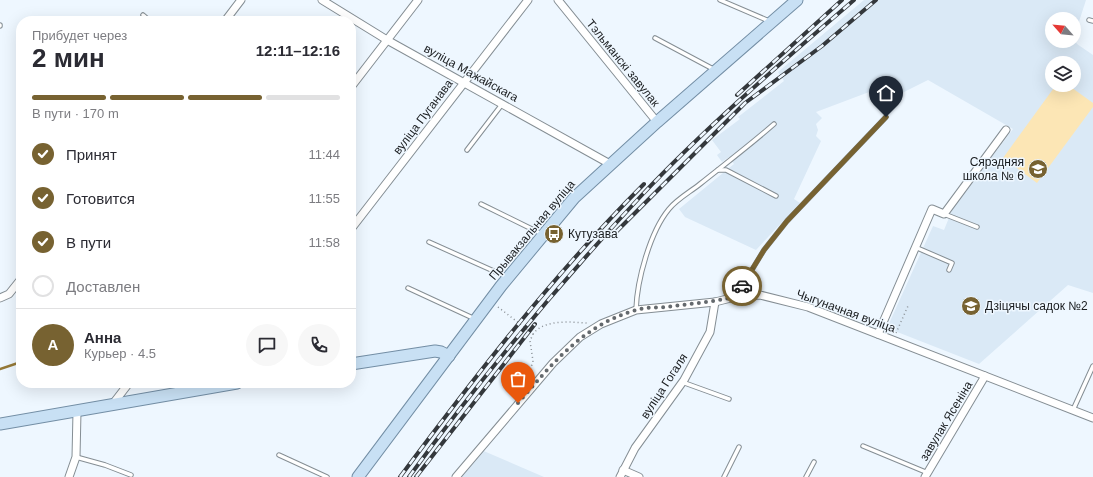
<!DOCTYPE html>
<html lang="ru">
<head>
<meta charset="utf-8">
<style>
  body { margin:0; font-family:Helvetica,sans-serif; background:#f7f7f7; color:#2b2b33; height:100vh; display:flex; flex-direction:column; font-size:15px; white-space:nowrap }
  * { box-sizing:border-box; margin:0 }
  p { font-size:13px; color:#7c7c81 }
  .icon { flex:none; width:22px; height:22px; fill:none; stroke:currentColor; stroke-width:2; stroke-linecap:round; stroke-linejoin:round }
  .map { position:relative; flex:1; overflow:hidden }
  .side { position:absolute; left:16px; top:16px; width:340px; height:372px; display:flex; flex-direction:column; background:#fff; border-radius:16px; box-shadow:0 4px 16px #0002 }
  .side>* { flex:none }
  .needle { width:26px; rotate:297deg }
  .tools { position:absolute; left:1045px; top:12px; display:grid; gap:8px }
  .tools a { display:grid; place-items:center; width:36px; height:36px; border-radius:50%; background:#fff; box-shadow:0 4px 16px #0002; font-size:20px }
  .pin { position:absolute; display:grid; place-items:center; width:34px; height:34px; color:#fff; margin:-41px -17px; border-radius:50% 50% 50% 0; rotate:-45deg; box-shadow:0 0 4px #0007 }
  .pin .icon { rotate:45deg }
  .courier { position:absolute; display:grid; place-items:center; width:40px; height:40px; margin:-20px; border:3px solid #776231; border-radius:50%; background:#fff; color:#222; box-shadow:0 1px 5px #0007 }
  .headline em { font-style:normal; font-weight:800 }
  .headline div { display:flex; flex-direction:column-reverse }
  .headline { display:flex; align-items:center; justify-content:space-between; height:68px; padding:0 16px }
  h1 { font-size:26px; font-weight:800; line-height:30px }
  .bar { display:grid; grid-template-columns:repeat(4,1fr); gap:6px 4px; align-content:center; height:48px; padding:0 16px }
  .bar i { height:5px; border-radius:3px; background:#e1e1e2 }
  .bar .on { background:#776231 }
  .bar p { grid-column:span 4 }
  .line { display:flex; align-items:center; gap:10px; padding:0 16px; border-top:1px solid #e1e1e2 }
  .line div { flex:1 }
  .round { display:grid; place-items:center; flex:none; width:42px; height:42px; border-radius:21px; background:#f7f7f7 }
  ol { padding:0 16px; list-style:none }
  li { display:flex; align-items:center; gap:12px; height:44px }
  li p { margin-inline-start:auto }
  li .icon { padding:4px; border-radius:50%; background:#776231; color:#fff; stroke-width:4 }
  li:last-child { color:#7c7c81 }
  li i { width:22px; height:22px; border:2px solid #e1e1e2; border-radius:50% }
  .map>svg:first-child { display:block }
  .built { fill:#dae9f6; fill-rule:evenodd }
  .green { fill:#fce6b5 }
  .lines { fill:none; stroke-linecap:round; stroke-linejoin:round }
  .stream { stroke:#957937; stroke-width:2.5 }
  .lane-casing { stroke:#858e94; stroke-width:5.5 }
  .street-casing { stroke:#858e94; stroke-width:9 }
  .primary-casing { stroke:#738ea5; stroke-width:13 }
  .path { stroke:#8b9196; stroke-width:1.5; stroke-dasharray:1 3; stroke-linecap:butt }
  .lane { stroke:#fff; stroke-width:3.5 }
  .street { stroke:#fff; stroke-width:7 }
  .primary { stroke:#c8e0f4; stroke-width:11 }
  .rail-casing { stroke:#34383c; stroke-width:4 }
  .rail { stroke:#eef7ff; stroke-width:2.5; stroke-dasharray:8; stroke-linecap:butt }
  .done { stroke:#64696d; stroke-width:4; stroke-dasharray:0 7.2 }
  .route { stroke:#776231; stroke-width:5 }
  .labels { text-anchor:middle; stroke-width:3; stroke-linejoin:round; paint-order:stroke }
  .street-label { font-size:12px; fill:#191c1f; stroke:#eef7ff }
  .poi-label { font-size:12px; fill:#191c1f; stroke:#eef7ff; text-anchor:start }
</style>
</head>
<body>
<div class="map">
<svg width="1093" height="477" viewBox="0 0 1093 477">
  <rect width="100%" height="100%" fill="#eef7ff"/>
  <g class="built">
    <path d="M864,0H1086L1074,37V19H1052V41H1074V39L1077,44L1093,55V293L1068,285L979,364L887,328L933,226L944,230L953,208L1013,129L928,80L900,94L885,86L816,112L822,118L816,124L818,130L816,136L821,141L794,199L800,203L756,250L685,217L679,209L734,164L729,157L722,162L717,155L721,152L712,140L740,119L738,117L784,81L778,72ZM1052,63H1074V85H1052Z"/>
    <polygon points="479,449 544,477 459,477"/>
  </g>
  <polygon class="green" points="1056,85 1068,85 1093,103 1093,107 1037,183 1003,158"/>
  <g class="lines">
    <polyline class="stream" points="0,369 21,362"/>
    <g class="lane-casing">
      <g id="lane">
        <polyline points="720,0 769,21"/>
        <polyline points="143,15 150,21"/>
        <polyline points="1089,20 1093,21"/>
        <polyline points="0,25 0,26"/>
        <polyline points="655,38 715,70"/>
        <polyline points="467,150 503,103"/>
        <polyline points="718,170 726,170 776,196"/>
        <polyline points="481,204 542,234"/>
        <polyline points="944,214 977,227"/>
        <polyline points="429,242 507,277"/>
        <polyline points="915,247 952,263 949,270"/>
        <polyline points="408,288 475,319"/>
        <polyline points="736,296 764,250 787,221 886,117"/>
        <path d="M636,310C637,280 650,232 669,209C677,199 690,192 700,184C725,164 750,145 774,124"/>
        <polyline points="682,382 729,399"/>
        <polyline points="1073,410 1093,366"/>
        <polyline points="863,446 928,473"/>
        <polyline points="279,455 327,477"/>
        <polyline points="76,457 105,465 131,475"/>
        <polyline points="724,477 739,447"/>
        <polyline points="806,477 814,462"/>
      </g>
    </g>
    <g class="street-casing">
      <g id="street">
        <polyline points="322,0 387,40 610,164"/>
        <polyline points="558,0 657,122"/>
        <polyline points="225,21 241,0"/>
        <polyline points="351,87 418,0"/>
        <polyline points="351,229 528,0"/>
        <polyline points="0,298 9,294 21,279"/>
        <polyline points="878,334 932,209 944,214 1006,130"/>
        <polyline points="112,405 129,383"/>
        <polyline points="623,470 639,477"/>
        <polyline points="69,477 76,457 77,412"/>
        <polyline points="456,477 553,363 580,337 601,324 636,310 715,302 735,297 760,295 808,307 1093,418"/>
        <polyline points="620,477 635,448 684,380 710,332 715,302"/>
        <polyline points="925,477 985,376"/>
      </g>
    </g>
    <g class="primary-casing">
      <g id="primary">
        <polyline points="351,364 435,351 441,352 449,356"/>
        <polyline points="0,424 237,383"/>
        <polyline points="358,477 501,286 574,198 657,122 797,0"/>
      </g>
    </g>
    <g class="path">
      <path d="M498,307L533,334C544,319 571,322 587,323"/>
      <polyline points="896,333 908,306"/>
      <polyline points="527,381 533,361 530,341 533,334"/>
    </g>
    <use href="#lane" class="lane"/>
    <use href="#street" class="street"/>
    <use href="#primary" class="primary"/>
    <g class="rail-casing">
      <g id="rail">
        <polyline points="737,95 842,0"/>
        <polyline points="616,232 745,103 822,46 876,0"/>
        <path d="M400,477C476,375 554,274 644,184"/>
        <path d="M409,477C480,379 558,285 641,196C707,126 781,63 854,0"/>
        <polyline points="416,477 535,324"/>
      </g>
    </g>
    <use href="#rail" class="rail"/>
  </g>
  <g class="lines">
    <path class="done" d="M518,403C553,363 583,325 636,310C645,307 656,308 666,307C689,304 712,302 735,297L742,286"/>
    <polyline class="route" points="742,286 764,250 787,221 886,117"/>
  </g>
  <defs>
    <g id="school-disc" transform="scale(1)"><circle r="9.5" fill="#776231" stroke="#eef7ff"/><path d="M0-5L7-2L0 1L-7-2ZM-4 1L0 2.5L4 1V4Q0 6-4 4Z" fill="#fff"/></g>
    <g id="bus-disc" transform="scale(1)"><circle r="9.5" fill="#776231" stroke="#eef7ff"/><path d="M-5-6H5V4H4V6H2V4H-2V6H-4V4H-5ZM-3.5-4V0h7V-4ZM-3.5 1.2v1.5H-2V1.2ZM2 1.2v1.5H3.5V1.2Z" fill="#fff"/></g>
  </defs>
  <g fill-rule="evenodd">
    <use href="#school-disc" x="1038" y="169"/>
    <use href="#bus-disc" x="554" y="234"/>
    <use href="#school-disc" x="971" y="306"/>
  </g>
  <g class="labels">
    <g class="street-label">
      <text transform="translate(623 63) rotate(51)" y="4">Тэльманскі завулак</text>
      <text transform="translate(471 73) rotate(29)" y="4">вуліца Мажайскага</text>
      <text transform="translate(423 117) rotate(-53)" y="4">вуліца Пуганава</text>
      <text transform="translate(532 230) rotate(-50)" y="4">Прывакзальная вуліца</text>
      <text transform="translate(846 311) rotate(20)" y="4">Чыгуначная вуліца</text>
      <text transform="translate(664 386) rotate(-57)" y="4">вуліца Гогаля</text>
      <text transform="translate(946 421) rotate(-59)" y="4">завулак Ясеніна</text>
    </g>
    <g class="poi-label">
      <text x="1024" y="166" text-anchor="end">Сярэдняя<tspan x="1024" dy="14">школа № 6</tspan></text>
      <text x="568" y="238">Кутузава</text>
      <text x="985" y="310">Дзіцячы садок №2</text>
    </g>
  </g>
</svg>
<div class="tools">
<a><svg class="needle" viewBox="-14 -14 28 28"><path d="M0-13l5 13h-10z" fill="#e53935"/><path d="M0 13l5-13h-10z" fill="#7c7c81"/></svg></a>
<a><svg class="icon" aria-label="layers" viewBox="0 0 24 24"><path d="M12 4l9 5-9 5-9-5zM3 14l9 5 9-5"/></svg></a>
</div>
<div class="pin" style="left:518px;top:403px;background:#ea580c"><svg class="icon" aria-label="bag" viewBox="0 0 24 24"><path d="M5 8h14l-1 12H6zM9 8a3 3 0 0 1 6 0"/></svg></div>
<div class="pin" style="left:886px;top:117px;background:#1f2937"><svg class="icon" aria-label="home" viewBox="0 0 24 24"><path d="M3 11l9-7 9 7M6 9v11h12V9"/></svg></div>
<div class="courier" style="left:742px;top:286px"><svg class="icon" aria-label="car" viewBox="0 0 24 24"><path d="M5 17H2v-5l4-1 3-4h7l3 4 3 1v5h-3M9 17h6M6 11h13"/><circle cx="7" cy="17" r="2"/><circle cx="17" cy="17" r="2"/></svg></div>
<section class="side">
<div class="headline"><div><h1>2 мин</h1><p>Прибудет через</p></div><em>12:11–12:16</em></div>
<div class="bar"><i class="on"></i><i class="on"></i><i class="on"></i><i></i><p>В пути · 170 m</p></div>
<ol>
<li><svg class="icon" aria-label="check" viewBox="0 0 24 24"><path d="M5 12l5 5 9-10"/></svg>Принят<p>11:44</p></li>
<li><svg class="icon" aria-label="check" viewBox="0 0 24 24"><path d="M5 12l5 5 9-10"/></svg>Готовится<p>11:55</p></li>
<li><svg class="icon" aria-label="check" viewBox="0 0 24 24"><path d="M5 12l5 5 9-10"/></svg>В пути<p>11:58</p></li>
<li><i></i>Доставлен</li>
</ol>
<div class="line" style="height:72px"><b class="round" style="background:#776231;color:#fff">А</b><div><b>Анна</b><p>Курьер · 4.5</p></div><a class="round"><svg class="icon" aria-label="chat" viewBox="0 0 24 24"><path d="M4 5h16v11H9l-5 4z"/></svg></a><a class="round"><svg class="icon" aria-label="phone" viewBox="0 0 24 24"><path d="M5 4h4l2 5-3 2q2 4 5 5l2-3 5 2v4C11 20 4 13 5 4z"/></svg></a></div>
</section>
</div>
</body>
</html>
